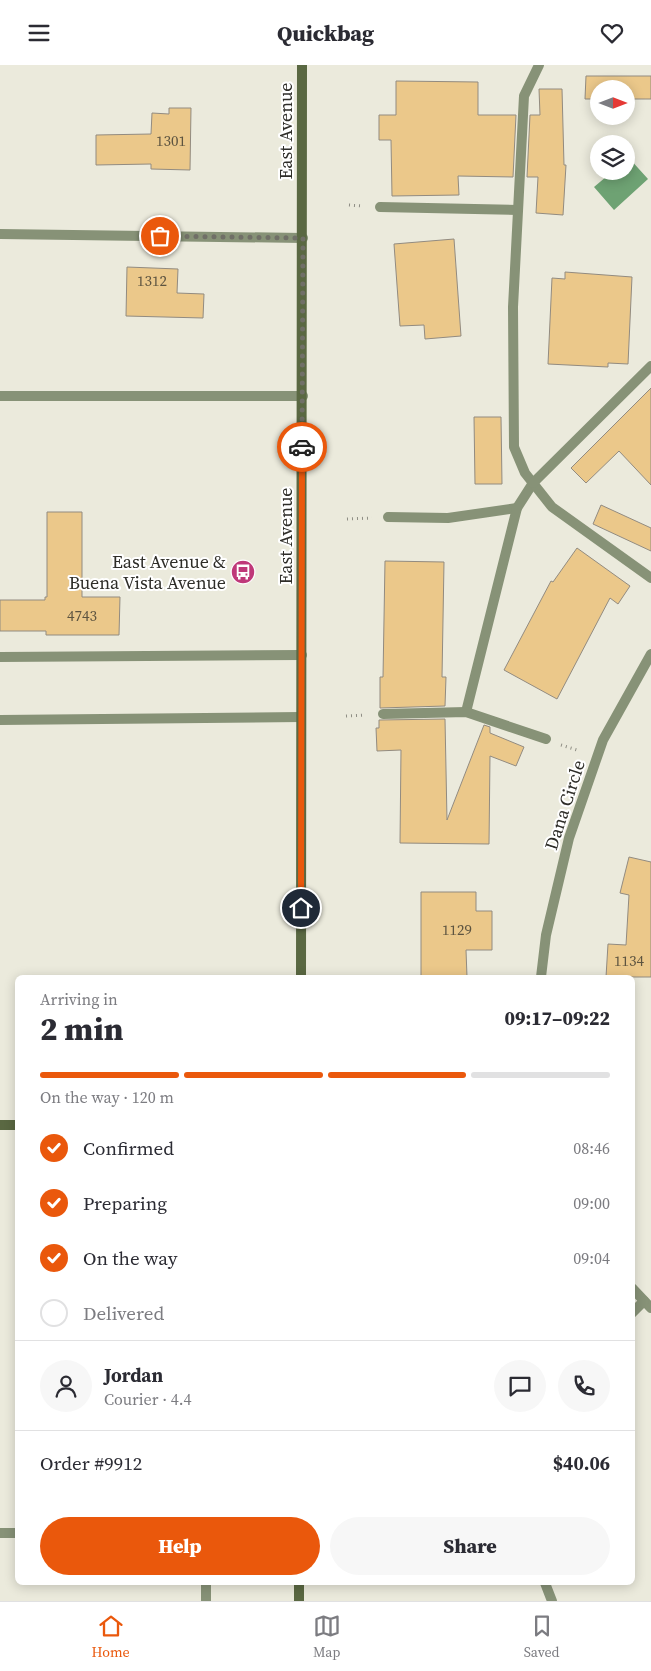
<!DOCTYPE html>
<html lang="en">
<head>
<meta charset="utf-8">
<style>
  body { margin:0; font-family:"Source Serif 4",serif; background:#f7f7f7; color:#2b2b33; height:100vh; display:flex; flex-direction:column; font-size:19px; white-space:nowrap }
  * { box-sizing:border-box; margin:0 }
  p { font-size:16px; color:#7c7c81 }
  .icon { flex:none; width:28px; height:28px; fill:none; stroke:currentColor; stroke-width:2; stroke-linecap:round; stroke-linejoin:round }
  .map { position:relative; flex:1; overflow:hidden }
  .drawer { position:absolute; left:15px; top:910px; width:620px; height:610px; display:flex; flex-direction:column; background:#fff; border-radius:8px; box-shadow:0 2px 12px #0003 }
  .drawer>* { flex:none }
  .needle { width:32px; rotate:90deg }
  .buttons { position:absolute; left:590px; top:15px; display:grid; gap:10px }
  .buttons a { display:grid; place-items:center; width:45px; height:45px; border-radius:50%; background:#fff; box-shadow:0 2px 12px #0003; font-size:25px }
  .pin { position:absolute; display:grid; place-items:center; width:42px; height:42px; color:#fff; margin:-21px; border:2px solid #fff; border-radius:50%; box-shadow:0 1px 5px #0007 }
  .courier { position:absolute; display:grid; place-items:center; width:50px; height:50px; margin:-25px; border:4px solid #ea580c; border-radius:50%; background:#fff; color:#222; box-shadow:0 1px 6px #0007 }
  .head em { font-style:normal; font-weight:800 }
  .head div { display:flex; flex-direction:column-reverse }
  .head { display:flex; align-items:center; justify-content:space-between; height:85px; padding:0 25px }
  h1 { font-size:32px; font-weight:800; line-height:38px }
  .bar { display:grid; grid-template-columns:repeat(4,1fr); gap:8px 5px; align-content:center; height:60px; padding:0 25px }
  .bar i { height:6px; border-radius:4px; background:#e1e1e2 }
  .bar .on { background:#ea580c }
  .bar p { grid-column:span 4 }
  .line { display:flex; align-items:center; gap:12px; padding:0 25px; border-top:1px solid #e1e1e2 }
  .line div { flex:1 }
  .round { display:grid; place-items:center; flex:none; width:52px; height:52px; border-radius:26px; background:#f7f7f7 }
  ol { padding:0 25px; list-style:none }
  li { display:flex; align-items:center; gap:15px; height:55px }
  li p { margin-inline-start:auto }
  li .icon { padding:5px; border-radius:50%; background:#ea580c; color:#fff; stroke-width:4 }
  li:last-child { color:#7c7c81 }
  li i { width:28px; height:28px; border:2px solid #e1e1e2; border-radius:50% }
  .primary-button { display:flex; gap:10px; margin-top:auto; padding:10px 25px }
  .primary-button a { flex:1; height:58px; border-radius:30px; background:#ea580c; color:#fff; font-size:20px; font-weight:800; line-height:58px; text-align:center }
  .primary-button a+a { background:#f7f7f7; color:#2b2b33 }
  header { display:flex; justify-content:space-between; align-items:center; height:65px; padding:0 25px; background:#fff; font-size:22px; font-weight:800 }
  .tab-bar { display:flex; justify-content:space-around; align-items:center; height:70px; border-top:1px solid #e1e1e2; background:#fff; font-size:14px; color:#7c7c81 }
  .tab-bar a { display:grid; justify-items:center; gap:2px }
  .tab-bar .on { color:#ea580c }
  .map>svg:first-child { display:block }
  .water { fill:#6ea273 }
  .building { fill:#ebc88a; stroke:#928b80 }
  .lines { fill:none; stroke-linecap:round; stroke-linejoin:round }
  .path { stroke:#8e8d84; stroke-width:3; stroke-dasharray:1 4; stroke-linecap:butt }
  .lane { stroke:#879277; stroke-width:10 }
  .street { stroke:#879277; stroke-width:10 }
  .secondary { stroke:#5a6842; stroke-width:10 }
  .done { stroke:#706f67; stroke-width:5; stroke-dasharray:0 9 }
  .route { stroke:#ea580c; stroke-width:6 }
  .labels { text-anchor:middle; stroke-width:4; stroke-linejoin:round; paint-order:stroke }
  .number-label { font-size:15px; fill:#5d5440 }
  .street-label { font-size:18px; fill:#2e2d28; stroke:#fff }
  .poi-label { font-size:18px; fill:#2e2d28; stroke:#fff; text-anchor:end }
</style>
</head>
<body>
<header><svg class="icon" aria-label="menu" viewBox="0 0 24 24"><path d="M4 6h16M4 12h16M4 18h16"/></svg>Quickbag<svg class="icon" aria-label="heart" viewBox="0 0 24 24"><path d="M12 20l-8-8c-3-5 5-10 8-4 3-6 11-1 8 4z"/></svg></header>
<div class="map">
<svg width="651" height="1536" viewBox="0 0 651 1536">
  <rect width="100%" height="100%" fill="#ebeadc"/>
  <polygon class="water" points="629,93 648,114 614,145 594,122 613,106 626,106 626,95"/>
  <g class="building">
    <polygon points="586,11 651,11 651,34 626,34 626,24 599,24 599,34 585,34"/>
    <polygon points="396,16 478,17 478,50 516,50 513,112 458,111 459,130 392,131 391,75 379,75 379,50 396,50"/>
    <polygon points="539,24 562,24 564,100 566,100 563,150 536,148 538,112 527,112 530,50 540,50"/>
    <polygon points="169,43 191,43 190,105 151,104 151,99 96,100 96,70 151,69 152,48 169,49"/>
    <polygon points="454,174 461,271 425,274 424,260 400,261 394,179"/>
    <polygon points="127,202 178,204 177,228 204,229 203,253 126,251"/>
    <polygon points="565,207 632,212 628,299 608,298 608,302 548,299 552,213 565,214"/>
    <polygon points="651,323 651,420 619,386 586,418 571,403"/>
    <polygon points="474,352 501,352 502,419 475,419"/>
    <polygon points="601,440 651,463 651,486 593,459"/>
    <polygon points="47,447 82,447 82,532 120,532 119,570 46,570 46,566 0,566 0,535 45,535 45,532 47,532"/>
    <polygon points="577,483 630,521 618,539 610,533 557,634 504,605 551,516 553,517"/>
    <polygon points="385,496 444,497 442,612 446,612 445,641 380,643 380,612 383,612"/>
    <polygon points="445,654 447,755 484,660 490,662 490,668 524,682 516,701 490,691 489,779 400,778 401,685 377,686 376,663 379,663 379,655"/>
    <polygon points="629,792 651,797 651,912 606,912 608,879 626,880 629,830 620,828"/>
    <polygon points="421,827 476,827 476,846 492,846 492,885 466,885 467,912 421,912"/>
  </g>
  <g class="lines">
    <g class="path">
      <polyline points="349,140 362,141"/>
      <polyline points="347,454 372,453"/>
      <polyline points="346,651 365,650"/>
      <polyline points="561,680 577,685"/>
    </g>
    <g class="lane">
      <polyline points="380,142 518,145"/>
      <polyline points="0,331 303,331"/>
      <polyline points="388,452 448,453 517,443"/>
      <polyline points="0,592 302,590"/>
      <polyline points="466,647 517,443 533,418"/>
      <polyline points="383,649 466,647 546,674"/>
      <polyline points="0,655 301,652"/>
      <polyline points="206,1518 206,1536"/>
    </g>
    <g class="street">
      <polyline points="539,0 524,31 513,242 514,382 525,408 552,442 651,513"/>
      <polyline points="0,169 303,173"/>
      <polyline points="533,418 651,301"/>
      <polyline points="541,912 546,870 569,773 603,675 651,589"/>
      <polyline points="632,1223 651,1243"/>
      <polyline points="632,1248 644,1236"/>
      <polyline points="0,1468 18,1468"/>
      <polyline points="545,1518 552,1536"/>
    </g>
    <g class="secondary">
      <polyline points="301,912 302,0"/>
      <polyline points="0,1060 18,1060"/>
      <polyline points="299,1536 299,1518"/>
    </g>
  </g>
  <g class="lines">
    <polyline class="done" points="160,171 303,173 302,382"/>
    <polyline class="route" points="301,843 302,382"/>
  </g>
  <defs>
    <g id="bus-disc" transform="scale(1.25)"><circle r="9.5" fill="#bf3879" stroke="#fff"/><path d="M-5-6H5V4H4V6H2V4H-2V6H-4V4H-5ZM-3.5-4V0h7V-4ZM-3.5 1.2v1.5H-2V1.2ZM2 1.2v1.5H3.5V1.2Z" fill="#fff"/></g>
  </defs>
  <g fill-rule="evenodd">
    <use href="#bus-disc" x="243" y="507"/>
  </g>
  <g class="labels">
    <g class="number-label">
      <text x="171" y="81">1301</text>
      <text x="152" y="221">1312</text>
      <text x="82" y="556">4743</text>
      <text x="457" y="870">1129</text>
      <text x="629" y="901">1134</text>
    </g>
    <g class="street-label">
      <text transform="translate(286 66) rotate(-90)" y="6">East Avenue</text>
      <text transform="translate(286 471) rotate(-90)" y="6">East Avenue</text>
      <text transform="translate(565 740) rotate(-72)" y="6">Dana Circle</text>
    </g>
    <g class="poi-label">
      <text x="226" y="503">East Avenue &amp;<tspan x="226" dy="21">Buena Vista Avenue</tspan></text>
    </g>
  </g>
</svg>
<div class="buttons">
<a><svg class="needle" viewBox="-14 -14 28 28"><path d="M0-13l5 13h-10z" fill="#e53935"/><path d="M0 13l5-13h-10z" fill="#7c7c81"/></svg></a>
<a><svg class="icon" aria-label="layers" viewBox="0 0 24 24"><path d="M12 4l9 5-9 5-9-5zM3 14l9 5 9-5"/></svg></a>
</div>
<div class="pin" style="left:160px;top:171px;background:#ea580c"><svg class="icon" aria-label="bag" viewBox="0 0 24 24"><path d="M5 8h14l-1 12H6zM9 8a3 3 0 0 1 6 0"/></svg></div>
<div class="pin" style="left:301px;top:843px;background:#1f2937"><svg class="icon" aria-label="home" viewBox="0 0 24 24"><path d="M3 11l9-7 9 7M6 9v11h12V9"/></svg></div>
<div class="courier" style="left:302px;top:382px"><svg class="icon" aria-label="car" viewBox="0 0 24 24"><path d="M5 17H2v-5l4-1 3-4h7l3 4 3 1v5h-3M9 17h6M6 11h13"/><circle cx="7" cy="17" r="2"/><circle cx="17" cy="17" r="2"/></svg></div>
<section class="drawer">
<div class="head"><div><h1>2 min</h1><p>Arriving in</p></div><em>09:17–09:22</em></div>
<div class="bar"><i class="on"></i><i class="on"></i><i class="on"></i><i></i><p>On the way · 120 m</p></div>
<ol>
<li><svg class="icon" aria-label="check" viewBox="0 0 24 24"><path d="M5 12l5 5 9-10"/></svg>Confirmed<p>08:46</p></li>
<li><svg class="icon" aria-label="check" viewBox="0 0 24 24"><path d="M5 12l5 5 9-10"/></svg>Preparing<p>09:00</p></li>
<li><svg class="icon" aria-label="check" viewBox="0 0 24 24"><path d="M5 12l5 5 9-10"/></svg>On the way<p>09:04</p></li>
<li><i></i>Delivered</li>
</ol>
<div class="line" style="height:90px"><a class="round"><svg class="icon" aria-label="person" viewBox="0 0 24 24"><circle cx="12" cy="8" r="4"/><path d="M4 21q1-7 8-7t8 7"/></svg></a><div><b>Jordan</b><p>Courier · 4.4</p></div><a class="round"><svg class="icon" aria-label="chat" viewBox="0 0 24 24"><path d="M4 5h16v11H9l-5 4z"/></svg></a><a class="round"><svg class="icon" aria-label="phone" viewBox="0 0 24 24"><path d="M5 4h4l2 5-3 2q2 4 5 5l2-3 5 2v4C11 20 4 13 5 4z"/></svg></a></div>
<div class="line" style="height:65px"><div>Order #9912</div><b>$40.06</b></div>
<div class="primary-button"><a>Help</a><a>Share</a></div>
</section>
</div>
<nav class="tab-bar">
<a class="on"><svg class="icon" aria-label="home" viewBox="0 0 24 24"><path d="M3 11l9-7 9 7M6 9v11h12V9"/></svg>Home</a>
<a><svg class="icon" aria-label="map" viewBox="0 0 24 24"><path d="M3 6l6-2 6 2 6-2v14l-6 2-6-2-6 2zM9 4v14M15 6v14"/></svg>Map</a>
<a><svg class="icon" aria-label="saved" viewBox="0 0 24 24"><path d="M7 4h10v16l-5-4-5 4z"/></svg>Saved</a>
</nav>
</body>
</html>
